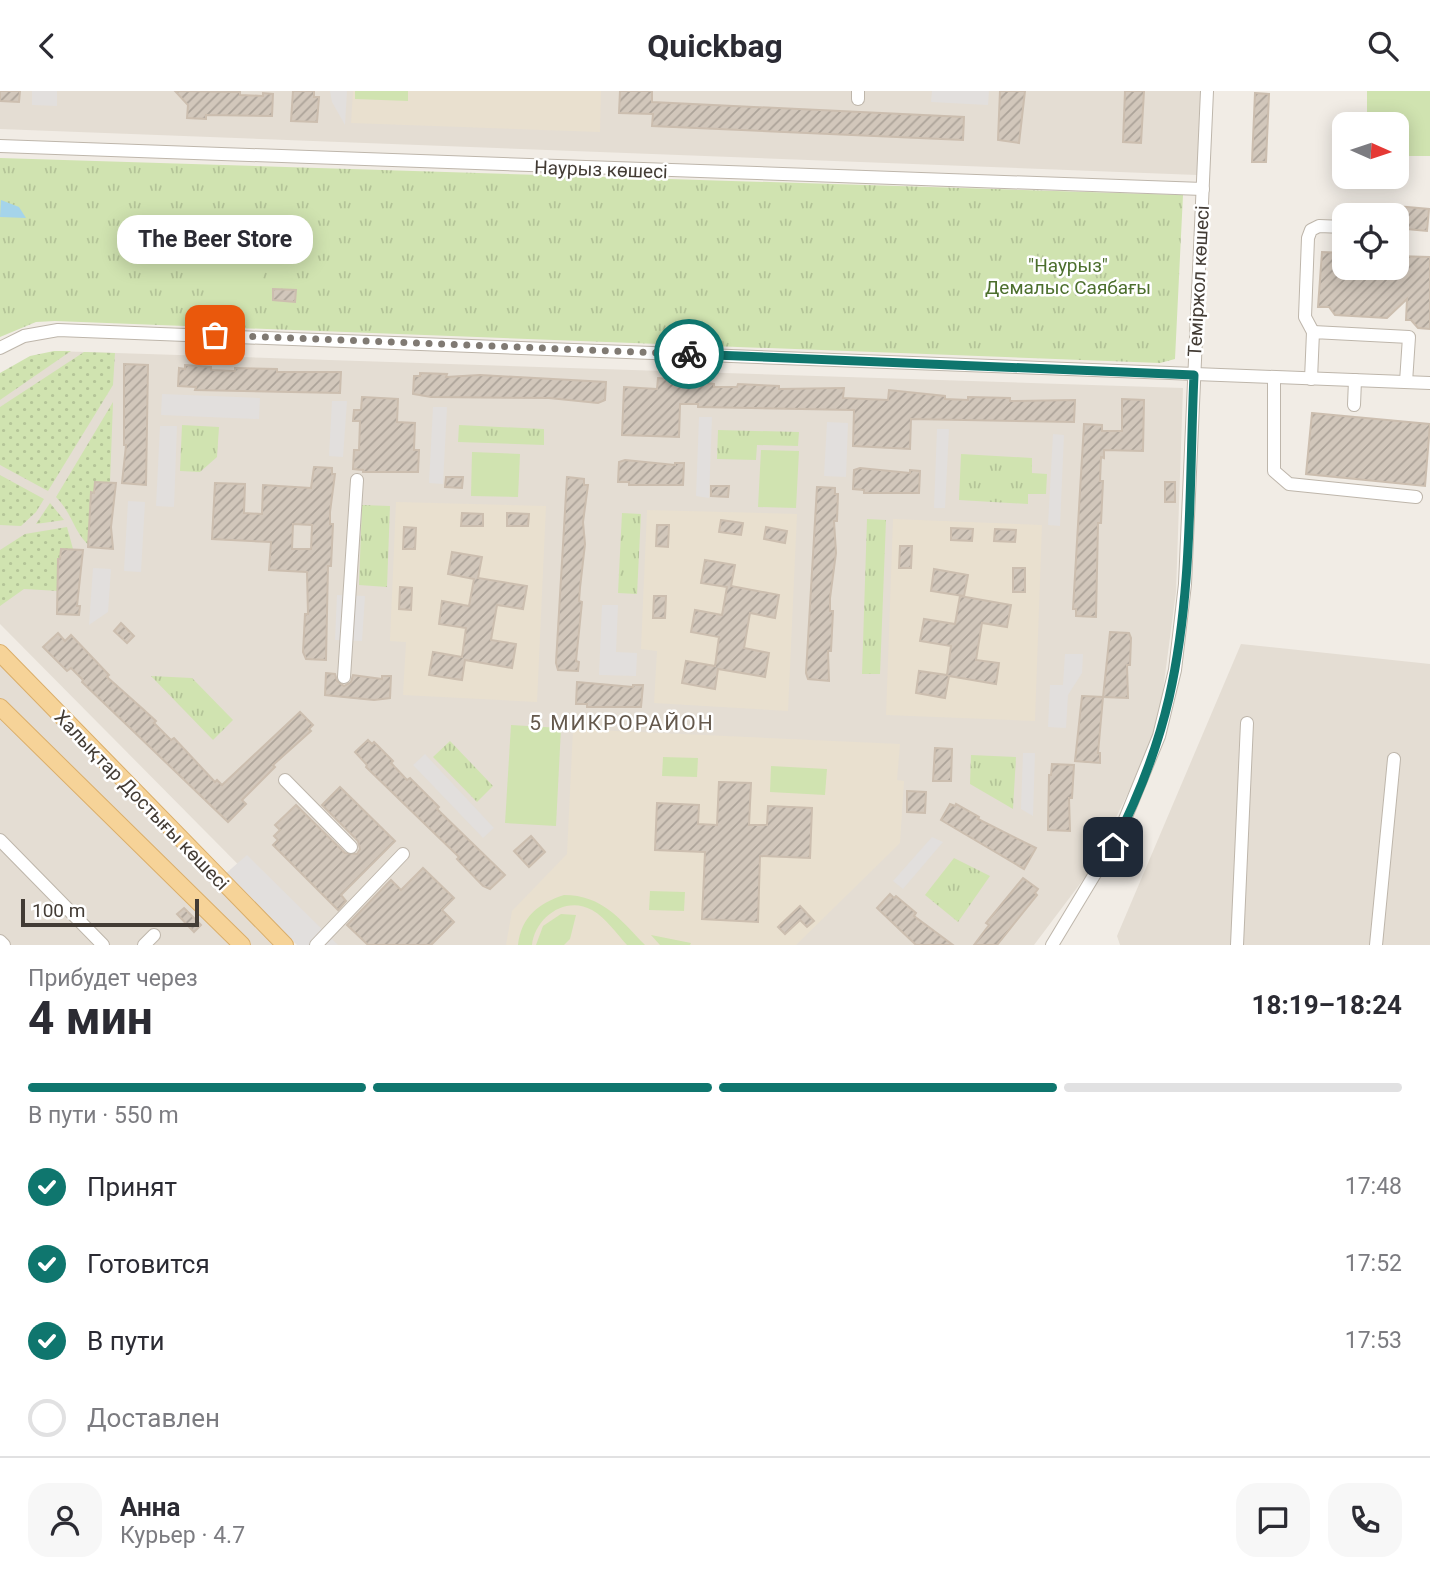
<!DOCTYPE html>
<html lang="ru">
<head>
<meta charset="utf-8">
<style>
  body { margin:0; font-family:Roboto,sans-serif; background:#f7f7f7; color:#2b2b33; height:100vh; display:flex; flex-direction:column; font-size:26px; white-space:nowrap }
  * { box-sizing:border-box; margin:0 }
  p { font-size:23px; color:#7c7c81 }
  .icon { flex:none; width:38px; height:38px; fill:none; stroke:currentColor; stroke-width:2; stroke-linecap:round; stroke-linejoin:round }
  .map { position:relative; height:854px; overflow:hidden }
  .details { display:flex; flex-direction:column; background:#fff; flex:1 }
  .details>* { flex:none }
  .needle { width:46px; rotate:93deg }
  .tools { position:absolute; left:1332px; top:21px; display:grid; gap:14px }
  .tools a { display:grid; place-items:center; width:77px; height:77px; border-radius:14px; background:#fff; box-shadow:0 4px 18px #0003; font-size:35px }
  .scale { position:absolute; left:21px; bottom:18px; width:178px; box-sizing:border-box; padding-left:7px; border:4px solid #433c35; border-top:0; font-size:19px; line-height:24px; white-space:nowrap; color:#433c35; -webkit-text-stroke:5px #fff; paint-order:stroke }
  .pin { position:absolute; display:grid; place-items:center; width:60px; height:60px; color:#fff; margin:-30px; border-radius:14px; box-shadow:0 4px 10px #0006 }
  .courier { position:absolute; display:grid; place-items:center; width:70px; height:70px; margin:-35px; border:5px solid #0f766e; border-radius:50%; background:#fff; color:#222; box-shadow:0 2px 9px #0007 }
  .bubble { position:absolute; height:49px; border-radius:21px; background:#fff; box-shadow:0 4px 18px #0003; font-size:23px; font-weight:700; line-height:49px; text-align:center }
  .overview em { font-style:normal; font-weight:700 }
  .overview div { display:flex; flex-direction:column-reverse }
  .overview { display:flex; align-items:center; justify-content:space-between; height:119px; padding:0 28px }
  h1 { font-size:46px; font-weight:700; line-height:52px }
  .bar { display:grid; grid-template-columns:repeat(4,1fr); gap:10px 7px; align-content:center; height:84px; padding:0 28px }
  .bar i { height:9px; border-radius:5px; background:#e1e1e2 }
  .bar .active { background:#0f766e }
  .bar p { grid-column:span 4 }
  .line { display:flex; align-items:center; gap:18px; padding:0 28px; border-top:2px solid #e1e1e2 }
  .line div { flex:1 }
  .round { display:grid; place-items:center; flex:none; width:74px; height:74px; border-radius:21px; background:#f7f7f7 }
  ol { padding:0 28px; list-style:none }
  li { display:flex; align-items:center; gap:21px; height:77px }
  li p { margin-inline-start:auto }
  li .icon { padding:7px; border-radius:50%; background:#0f766e; color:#fff; stroke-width:4 }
  li:last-child { color:#7c7c81 }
  li i { width:38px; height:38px; border:4px solid #e1e1e2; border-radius:50% }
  header { display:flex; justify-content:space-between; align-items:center; height:91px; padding:0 28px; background:#fff; font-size:32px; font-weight:700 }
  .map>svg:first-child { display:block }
  .residential { fill:#e4ddd3 }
  .education { fill:#e9e0cf }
  .grass { fill:url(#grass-dots) }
  .park { fill:url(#park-tufts) }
  .garden { fill:#d0e3b0 }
  .parking { fill:#e2dfdd }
  .water { fill:#a5d4ea }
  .building { fill:url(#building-hatch); stroke:#ccbeaf; stroke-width:2; fill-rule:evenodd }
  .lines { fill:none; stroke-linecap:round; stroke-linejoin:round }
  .minor-casing { stroke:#beb6ab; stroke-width:14 }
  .major-casing { stroke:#daae6a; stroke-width:18 }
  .minor { stroke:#fff; stroke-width:12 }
  .major { stroke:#f6d398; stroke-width:16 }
  .done { stroke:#807a73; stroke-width:7; stroke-dasharray:0 12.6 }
  .route { stroke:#0f766e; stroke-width:9 }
  .labels { text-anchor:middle; stroke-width:5; stroke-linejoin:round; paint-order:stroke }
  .street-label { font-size:19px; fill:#433c35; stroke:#fff }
  .park-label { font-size:19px; fill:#4c6f2d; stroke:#fff }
  .neighbourhood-label { font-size:21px; letter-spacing:2px; fill:#65594d; stroke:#fff }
</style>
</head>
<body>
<header><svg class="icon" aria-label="back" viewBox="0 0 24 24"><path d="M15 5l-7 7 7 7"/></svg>Quickbag<svg class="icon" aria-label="search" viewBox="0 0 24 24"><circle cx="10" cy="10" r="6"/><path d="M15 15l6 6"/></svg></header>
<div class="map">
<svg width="1430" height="854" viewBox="0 0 1430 854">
  <defs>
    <pattern id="grass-dots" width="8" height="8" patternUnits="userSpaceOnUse" patternTransform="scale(1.75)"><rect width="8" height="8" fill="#d0e3b0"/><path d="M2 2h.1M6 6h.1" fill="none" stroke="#b4c498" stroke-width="1.8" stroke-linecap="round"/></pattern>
    <pattern id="park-tufts" width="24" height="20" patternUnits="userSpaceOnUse" patternTransform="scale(1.75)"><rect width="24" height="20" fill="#d0e3b0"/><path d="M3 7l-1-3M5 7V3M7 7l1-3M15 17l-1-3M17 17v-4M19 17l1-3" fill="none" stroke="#b4c498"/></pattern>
    <pattern id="building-hatch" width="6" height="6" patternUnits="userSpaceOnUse" patternTransform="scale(1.75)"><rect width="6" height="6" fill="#d2c7bb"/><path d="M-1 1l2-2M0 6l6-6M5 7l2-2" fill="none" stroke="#aca399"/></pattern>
  </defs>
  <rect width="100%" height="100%" fill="#f1ece5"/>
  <g class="residential">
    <polygon points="0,0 1201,0 1197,84 0,38"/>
    <polygon points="54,260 1183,297 1176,501 1160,622 1142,674 1089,781 1034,854 318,854 0,533 0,286"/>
    <polygon points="1241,553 1430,573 1430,854 1120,854 1117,845"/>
    <polygon points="0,564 277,854 0,854"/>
  </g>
  <g class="education">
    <polygon points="353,0 601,0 600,41 351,32"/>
    <polygon points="396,411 546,415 537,611 403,604 406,551 390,550"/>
    <polygon points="647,419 797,423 788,620 654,612 657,560 641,558"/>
    <polygon points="893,428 1042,434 1035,630 886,624"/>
    <polygon points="573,638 900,653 897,689 904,690 900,752 796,854 506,854 512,820 567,763"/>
  </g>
  <g class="grass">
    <polygon points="54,260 71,260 0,309 0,282 30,265"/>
    <polygon points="84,261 115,262 113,294 48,400 0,374 0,316"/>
    <path d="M113,311L110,392L95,391L94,402H91V456C74,443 73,423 56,406Z"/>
    <polygon points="0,384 44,408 36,421 21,435 0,434"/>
    <polygon points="50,412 64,429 36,433"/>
    <polygon points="67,436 73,458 61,458 60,468 58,469 59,500 24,498 0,515 0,459 25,443"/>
  </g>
  <g class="park">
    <polygon points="0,67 1183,104 1175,268 1160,272 55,230 36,231 0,246"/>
    <polygon points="182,334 219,336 217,366 200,381 180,380"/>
    <polygon points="459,334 544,338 544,354 458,351"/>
    <polygon points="718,339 799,341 798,355 757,354 756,369 717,368"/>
    <polygon points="961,363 1032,367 1032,382 1047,383 1046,403 1028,403 1028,413 959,409"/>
    <polygon points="362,414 390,415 387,496 359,494"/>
    <polygon points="622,422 641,423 637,503 618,502"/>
    <polygon points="867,428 886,429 880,583 862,583"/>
    <polygon points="151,585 192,587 233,629 213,649"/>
    <polygon points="450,650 493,695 477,711 433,666"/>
    <polygon points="971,664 1016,666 1013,718 970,693"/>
    <polygon points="954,767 990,785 958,831 925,804"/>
  </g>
  <g class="garden">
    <polygon points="355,0 408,0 408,10 355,8"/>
    <polygon points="1367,0 1430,0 1430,65 1397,65 1396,33 1367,33"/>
    <polygon points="219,155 254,155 262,162 262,198 255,205 219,205 211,199 211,163"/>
    <polygon points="761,359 799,360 796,417 758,416"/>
    <polygon points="472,361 520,363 518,406 471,405"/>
    <polygon points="511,634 561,637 556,735 505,732"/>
    <polygon points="663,666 698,667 697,686 662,685"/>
    <polygon points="771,675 827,678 825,704 770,701"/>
    <polygon points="650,800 685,801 684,820 649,819"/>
    <path d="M564,804C602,804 620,828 645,854H627C617,843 606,827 592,819C566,804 535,826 532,854H518C521,826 539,812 564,804Z"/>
    <polygon points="561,823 576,824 570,848 564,854 536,854 543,835"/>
    <polygon points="651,844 691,852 690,854 660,854"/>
  </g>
  <g class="parking">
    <polygon points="32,0 57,0 57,15 32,14"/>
    <polygon points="330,0 347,0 345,34 332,11"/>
    <polygon points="932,0 989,0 988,14 931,11"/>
    <polygon points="162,303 260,307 259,328 161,324"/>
    <polygon points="332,310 347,310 343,366 329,365"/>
    <polygon points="433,316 447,316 443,393 429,392"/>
    <polygon points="699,326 712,326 709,407 696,405"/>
    <polygon points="827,331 848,332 846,386 824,385"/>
    <polygon points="160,335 177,335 174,416 156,415"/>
    <polygon points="937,338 949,338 945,417 934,417"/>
    <polygon points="1053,343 1064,344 1060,435 1048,434"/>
    <polygon points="128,410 145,411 141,481 124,480"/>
    <polygon points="93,477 111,478 108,521 89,534"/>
    <polygon points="337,504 365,505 362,550 335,549"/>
    <polygon points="602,514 618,514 616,561 637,562 636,585 599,584"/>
    <polygon points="1065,563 1083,563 1082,582 1068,604 1066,637 1048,636 1050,594 1063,594"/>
    <polygon points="1023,662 1035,662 1033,725 1021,718"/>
    <polygon points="425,663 494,737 483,747 413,674"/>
    <polygon points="932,746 943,751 903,798 893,790"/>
    <polygon points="247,764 338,854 297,854 224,784"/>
  </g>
  <polygon class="water" points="1,109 19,116 26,127 0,126"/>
  <g class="building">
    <polygon points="0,0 20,0 19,11 0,10"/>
    <polygon points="175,0 240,1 240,4 263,5 263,2 273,3 272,25 206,24 206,28 187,27 188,14"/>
    <polygon points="293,0 314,0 314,6 319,6 317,31 291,30"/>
    <polygon points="620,0 652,0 652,11 964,26 963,49 652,35 653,23 619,22"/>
    <polygon points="1000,0 1025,0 1019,52 998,49"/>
    <polygon points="1125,0 1144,0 1141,52 1123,51"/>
    <polygon points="1255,2 1269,3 1266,71 1252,71"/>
    <polygon points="1396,115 1429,118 1427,140 1396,137"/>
    <polygon points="1322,161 1344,162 1344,177 1396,177 1396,165 1430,166 1430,238 1418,237 1411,229 1406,229 1407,208 1387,227 1335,224 1329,216 1318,216"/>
    <polygon points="273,198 296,199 295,211 273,209"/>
    <polygon points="124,273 148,274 146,394 122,392 126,354 124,354"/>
    <polygon points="185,274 211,276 211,279 235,280 235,277 277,278 277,281 341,281 340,302 195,299 196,296 178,295 179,277 185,278"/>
    <polygon points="420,282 447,283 446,286 480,284 606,291 605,309 598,312 549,307 431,306 413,303 414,285 420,285"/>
    <polygon points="658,287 714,293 714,296 737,296 738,293 779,295 779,298 844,297 843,307 888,309 889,299 945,305 945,308 968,309 968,306 1010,307 1010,310 1075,309 1074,331 911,328 910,358 853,355 854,319 698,316 698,313 680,313 679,346 622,344 624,296 657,298"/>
    <polygon points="362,306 398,308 397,331 415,332 414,359 419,359 418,381 363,381 363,379 353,378 354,359 359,359 360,330 353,330 354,319 361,319"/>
    <polygon points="1122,308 1144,309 1143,360 1104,359 1104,367 1101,366 1100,390 1103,390 1101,432 1098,432 1096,526 1076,525 1076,518 1073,518 1084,333 1102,334 1102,340 1122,340"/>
    <polygon points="1312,322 1430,333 1425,395 1306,383"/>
    <polygon points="625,369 675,374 675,372 684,372 683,394 629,394 629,391 618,391 619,371"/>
    <path d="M314,376L332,377V383H335L330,421V433H333L331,475H328L326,569L306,568L303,561L305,523H308L307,481L269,479L271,451L212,448L215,392L245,393L244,422L262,423L263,394L311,397ZM293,433L312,434L311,458H292Z"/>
    <polygon points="860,377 910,382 910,379 920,380 919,402 864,402 864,399 853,398 854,379"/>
    <polygon points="446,386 463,386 462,397 445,396"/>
    <polygon points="567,386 584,388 584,394 588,394 583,431 585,453 580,497 579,510 582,511 576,570 579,571 578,580 558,579 556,572"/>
    <polygon points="95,391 116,392 111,436 113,458 88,456 91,401 94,402"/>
    <rect x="1165" y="391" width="10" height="20"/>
    <polygon points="711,395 729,395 728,406 711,405"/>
    <polygon points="817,396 835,397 835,403 838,403 837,430 834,430 836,462 830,507 830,520 833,520 831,560 828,560 829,590 808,588 806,582"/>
    <polygon points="462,422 483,423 483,435 461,435"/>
    <polygon points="507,422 529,423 528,435 507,435"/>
    <polygon points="721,429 743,432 741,444 719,441"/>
    <polygon points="657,434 669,434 668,456 656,455"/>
    <polygon points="404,436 416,437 415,458 403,458"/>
    <polygon points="766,436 787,440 785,452 764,448"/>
    <polygon points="951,437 973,438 972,450 951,449"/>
    <polygon points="995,438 1016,439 1015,451 994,450"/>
    <polygon points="900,455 912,455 911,477 899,477"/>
    <polygon points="61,458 83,459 77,515 80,515 79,524 57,523 58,468 60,468"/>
    <polygon points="452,461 482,466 478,487 527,495 523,518 497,514 491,549 516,553 512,577 465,569 462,589 429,584 433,561 462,566 466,537 439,533 442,510 469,515 474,488 448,483"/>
    <polygon points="705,469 735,474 731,495 779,504 775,527 750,522 744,557 769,562 765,586 718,578 715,598 682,592 686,570 715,575 719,546 691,541 695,519 722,524 727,496 701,492"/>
    <rect x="1013" y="477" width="12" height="24"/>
    <polygon points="934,478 968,484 964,505 931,500"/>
    <polygon points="400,496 412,497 411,519 399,518"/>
    <polygon points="654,505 666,505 665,527 653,527"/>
    <polygon points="960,505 1011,514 1007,536 982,532 976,569 999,572 996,593 949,585 945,607 916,602 919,580 947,584 951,555 920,550 924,528 955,533"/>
    <polygon points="121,532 134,545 127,552 114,540"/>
    <polygon points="1110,541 1129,542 1131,547 1130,574 1127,574 1128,607 1103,606"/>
    <polygon points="58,542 65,550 71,544 109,584 107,586 144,619 156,630 154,632 171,649 174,647 215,691 217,689 222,694 300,621 313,634 309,638 311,640 273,674 275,676 242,709 246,713 228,731 82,591 83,589 71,577 67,580 43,556"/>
    <polygon points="326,582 335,583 337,590 344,595 351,591 353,584 382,588 382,585 391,585 390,607 374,609 325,604"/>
    <polygon points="577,591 633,596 633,594 643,594 641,616 587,616 587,613 576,613"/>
    <polygon points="1082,605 1103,606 1098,662 1100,662 1100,672 1075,670"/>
    <polygon points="368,649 372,653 374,651 393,670 391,672 407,689 410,687 439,716 437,718 505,784 490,798 483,795 457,768 459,766 366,676 367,674 355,661"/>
    <polygon points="935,657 952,658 951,690 933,690"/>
    <polygon points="1052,673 1074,674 1072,707 1069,707 1070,740 1048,739 1049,684 1051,684"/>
    <polygon points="719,691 751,692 749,734 767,734 768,715 812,717 810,767 760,765 758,831 702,828 705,761 655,759 657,712 699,714 698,733 717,734"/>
    <polygon points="340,696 395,750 341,804 346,810 338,819 273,754 278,749 274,745 280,739 275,734 296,714 345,762 357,763 360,758 358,750 322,714"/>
    <polygon points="907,700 926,701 925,722 907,721"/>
    <polygon points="950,713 955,715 956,713 979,726 978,728 1036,757 1024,778 941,729"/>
    <polygon points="531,745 545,761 529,776 514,760"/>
    <polygon points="423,777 454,807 442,819 454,831 431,854 368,854 347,834 391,789 401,799"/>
    <polygon points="1023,787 1038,798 1035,802 1037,804 997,854 974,854 989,834 986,832"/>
    <polygon points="890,803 894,807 896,805 916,822 914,825 953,854 916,854 877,817"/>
    <polygon points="800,815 814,830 807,836 800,829 785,843 778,836"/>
    <polygon points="184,817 201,834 194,841 177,823"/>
  </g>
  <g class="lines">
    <g class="minor-casing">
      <g id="minor">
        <polyline points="858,8 858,0"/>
        <polyline points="0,55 1203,98"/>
        <polyline points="1313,241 1305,226 1308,147 1311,139 1319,135 1344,136"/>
        <polyline points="0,257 24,245 58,239 1430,292"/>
        <polyline points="1274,287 1274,380 1289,393 1416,406"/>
        <polyline points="1311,288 1313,241 1409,246 1406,291"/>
        <polyline points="1354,314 1355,289"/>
        <polyline points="344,586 357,389"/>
        <polyline points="285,689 351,756"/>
        <polyline points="0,749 103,854"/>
        <polyline points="0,850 4,854"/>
        <polyline points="144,854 154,844"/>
        <polyline points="316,854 403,763"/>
        <polyline points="1052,854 1119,743 1159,645 1175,579 1185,493 1207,0"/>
        <polyline points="1237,854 1247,632"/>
        <polyline points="1376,854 1394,668"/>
      </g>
    </g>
    <g class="major-casing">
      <g id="major">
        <polyline points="0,562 285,854"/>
        <polyline points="0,616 242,854"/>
      </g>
    </g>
    <use href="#minor" class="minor"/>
    <use href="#major" class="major"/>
  </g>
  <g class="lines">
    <polyline class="done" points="215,244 689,263"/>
    <path class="route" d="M689,263L1194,284C1189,391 1193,502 1169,607C1157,659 1137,709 1113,756"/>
  </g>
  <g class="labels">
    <g class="street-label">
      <text transform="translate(601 78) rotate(2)" y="7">Наурыз көшесі</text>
      <text transform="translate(1198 190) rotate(-87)" y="7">Теміржол көшесі</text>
      <text transform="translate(142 709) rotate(46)" y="7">Халықтар Достығы көшесі</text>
    </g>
    <g class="park-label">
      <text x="1068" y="181">"Наурыз"<tspan x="1068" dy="22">Демалыс Саябағы</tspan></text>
    </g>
    <g class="neighbourhood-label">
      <text x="622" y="639">5 МИКРОРАЙОН</text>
    </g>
  </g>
</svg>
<div class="tools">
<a><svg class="needle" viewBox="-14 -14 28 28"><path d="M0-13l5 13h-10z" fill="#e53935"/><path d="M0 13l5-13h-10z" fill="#7c7c81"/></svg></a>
<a><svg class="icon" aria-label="locate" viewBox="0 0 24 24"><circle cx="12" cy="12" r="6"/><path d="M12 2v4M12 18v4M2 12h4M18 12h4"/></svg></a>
</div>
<div class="scale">100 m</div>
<div class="pin" style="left:215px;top:244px;background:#ea580c"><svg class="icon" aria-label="bag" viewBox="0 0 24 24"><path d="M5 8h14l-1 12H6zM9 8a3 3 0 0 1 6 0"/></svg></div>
<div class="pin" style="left:1113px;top:756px;background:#1f2937"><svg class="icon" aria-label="home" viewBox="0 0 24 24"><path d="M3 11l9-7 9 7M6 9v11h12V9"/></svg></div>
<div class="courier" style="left:689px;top:263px"><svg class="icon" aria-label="bike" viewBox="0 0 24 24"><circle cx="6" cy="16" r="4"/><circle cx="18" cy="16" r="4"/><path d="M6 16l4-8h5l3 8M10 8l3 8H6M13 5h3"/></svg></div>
<div class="bubble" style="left:117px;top:124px;width:196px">The Beer Store</div>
</div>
<section class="details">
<div class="overview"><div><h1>4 мин</h1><p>Прибудет через</p></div><em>18:19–18:24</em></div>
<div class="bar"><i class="active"></i><i class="active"></i><i class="active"></i><i></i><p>В пути · 550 m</p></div>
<ol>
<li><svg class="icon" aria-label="check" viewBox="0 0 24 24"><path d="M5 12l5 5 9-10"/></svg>Принят<p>17:48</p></li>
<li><svg class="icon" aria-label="check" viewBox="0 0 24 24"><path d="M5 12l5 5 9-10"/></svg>Готовится<p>17:52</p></li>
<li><svg class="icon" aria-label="check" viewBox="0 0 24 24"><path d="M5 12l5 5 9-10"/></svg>В пути<p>17:53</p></li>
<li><i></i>Доставлен</li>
</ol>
<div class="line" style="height:126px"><a class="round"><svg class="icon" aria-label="person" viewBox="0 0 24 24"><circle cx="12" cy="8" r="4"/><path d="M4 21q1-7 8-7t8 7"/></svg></a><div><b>Анна</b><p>Курьер · 4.7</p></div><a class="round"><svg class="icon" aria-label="chat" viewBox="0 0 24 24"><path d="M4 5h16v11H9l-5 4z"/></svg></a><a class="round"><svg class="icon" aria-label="phone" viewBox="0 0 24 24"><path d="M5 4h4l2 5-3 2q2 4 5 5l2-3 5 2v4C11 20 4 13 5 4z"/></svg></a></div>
</section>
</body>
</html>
